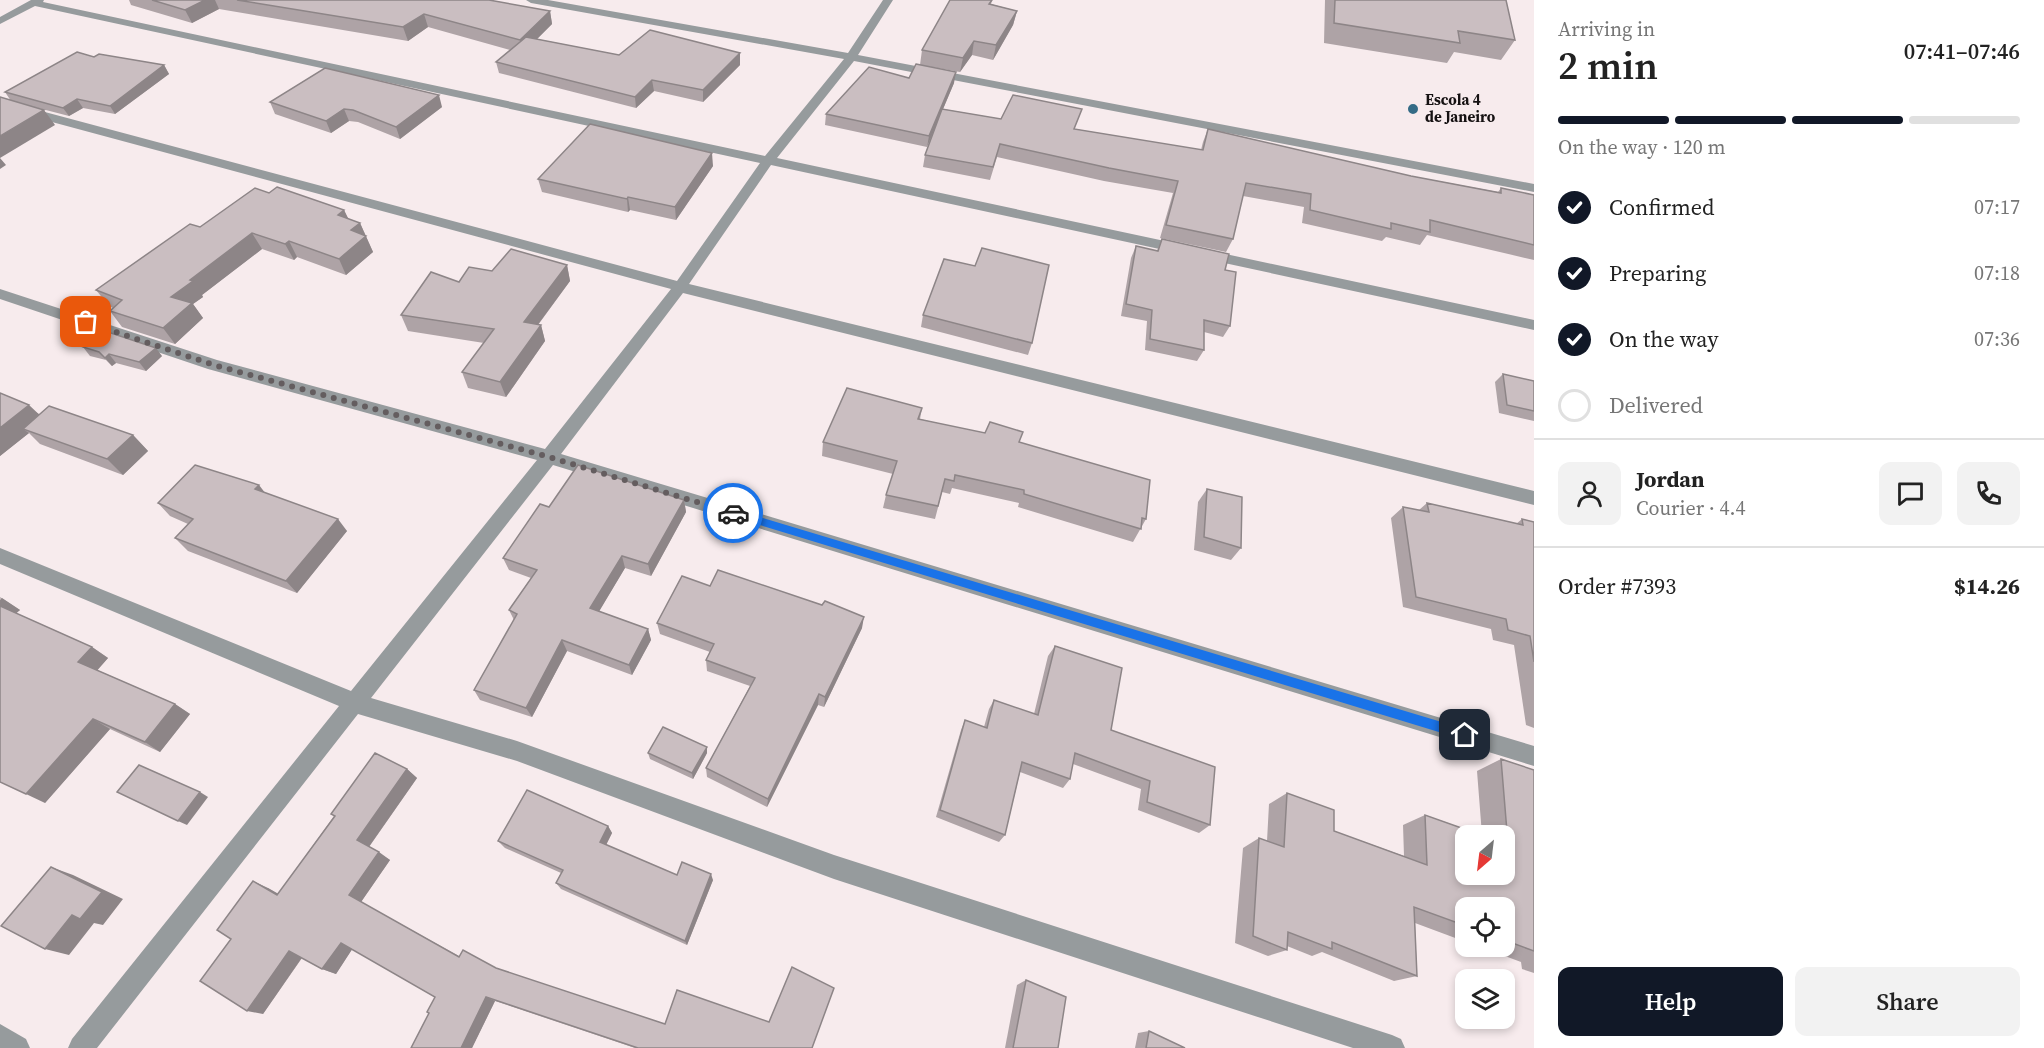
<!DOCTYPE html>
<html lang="en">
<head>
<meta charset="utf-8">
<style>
  body { margin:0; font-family:"Source Serif 4",serif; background:#f2f2f2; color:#222; height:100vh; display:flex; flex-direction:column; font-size:22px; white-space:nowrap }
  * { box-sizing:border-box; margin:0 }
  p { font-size:20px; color:#767676 }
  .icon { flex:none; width:33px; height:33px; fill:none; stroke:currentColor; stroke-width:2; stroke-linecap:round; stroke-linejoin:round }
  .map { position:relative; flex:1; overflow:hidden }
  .details { display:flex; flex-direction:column; background:#fff; width:510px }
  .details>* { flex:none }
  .needle { width:39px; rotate:208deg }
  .tools { position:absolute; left:1455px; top:825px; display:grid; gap:12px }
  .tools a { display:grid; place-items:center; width:60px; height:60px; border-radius:12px; background:#fff; box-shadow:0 3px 9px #0003; font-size:30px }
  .pin { position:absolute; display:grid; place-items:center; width:51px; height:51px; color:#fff; margin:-26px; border-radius:12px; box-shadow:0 3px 9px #0006 }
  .courier { position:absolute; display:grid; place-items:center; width:60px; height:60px; margin:-30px; border:4px solid #1a73e8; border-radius:50%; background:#fff; color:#222; box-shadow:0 2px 8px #0007 }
  .headline em { font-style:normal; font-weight:600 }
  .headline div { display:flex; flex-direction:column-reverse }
  .headline { display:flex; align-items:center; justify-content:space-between; height:102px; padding:0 24px }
  h1 { font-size:39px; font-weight:600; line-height:45px }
  .bar { display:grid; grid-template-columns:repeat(4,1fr); gap:9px 6px; align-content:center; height:72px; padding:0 24px }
  .bar i { height:8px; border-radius:4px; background:#e0e0e0 }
  .bar .on { background:#111827 }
  .bar p { grid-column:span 4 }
  .line { display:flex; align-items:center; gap:15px; padding:0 24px; border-top:2px solid #e0e0e0 }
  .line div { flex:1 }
  .round { display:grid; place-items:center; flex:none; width:63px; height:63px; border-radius:12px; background:#f2f2f2 }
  ol { padding:0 24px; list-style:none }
  li { display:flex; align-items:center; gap:18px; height:66px }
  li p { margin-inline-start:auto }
  li .icon { padding:6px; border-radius:50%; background:#111827; color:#fff; stroke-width:4 }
  li:last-child { color:#767676 }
  li i { width:33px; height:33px; border:3px solid #e0e0e0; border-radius:50% }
  .button { display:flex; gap:12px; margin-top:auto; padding:12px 24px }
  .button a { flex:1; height:69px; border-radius:12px; background:#111827; color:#fff; font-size:24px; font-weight:600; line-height:69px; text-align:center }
  .button a+a { background:#f2f2f2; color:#222 }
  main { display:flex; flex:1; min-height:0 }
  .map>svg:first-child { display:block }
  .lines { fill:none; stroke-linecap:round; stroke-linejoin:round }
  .street { fill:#969b9d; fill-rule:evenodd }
  .wall { fill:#aea3a6; fill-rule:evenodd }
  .shaded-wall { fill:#8d8587 }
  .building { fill:#cabec1; stroke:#8d8587; stroke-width:1.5 }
  .route { fill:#1a73e8 }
  .done { stroke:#645d5f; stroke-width:6; stroke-dasharray:0 10.8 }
  .poi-dot { fill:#346b86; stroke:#f7ebed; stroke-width:2 }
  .labels { text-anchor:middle; stroke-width:6; stroke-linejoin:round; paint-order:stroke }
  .far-poi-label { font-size:15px; font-weight:bold; fill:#151112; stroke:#f7ebed; text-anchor:start }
</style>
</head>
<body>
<main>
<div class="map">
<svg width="1534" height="1048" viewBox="0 0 1534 1048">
  <rect width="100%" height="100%" fill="#f7ebed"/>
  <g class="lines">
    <g class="street">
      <polygon points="31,0 44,0 43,2 765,156 844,59 531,3 526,0 548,0 848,53 883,0 893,0 858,55 1534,184 1534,192 854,61 777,158 1534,320 1534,330 771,165 689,284 1534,491 1534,505 683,293 561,454 1534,746 1534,766 553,465 371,698 517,741 834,855 1392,1035 1401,1039 1405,1048 1353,1048 834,879 517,761 358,714 97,1048 68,1048 72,1039 339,706 0,564 0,548 351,691 537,460 208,369 0,299 0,289 217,360 545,449 671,289 0,108 0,100 677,281 760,163 35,6 0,24 0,17"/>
      <polygon points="0,1024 26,1039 30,1048 0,1048"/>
    </g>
  </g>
  <g class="wall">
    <polygon points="129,0 489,0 550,11 552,24 537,39 619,55 740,53 740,65 703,102 654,91 636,108 499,73 496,62 510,50 428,27 408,41 219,9 192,23 131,5"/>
    <polygon points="992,0 991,4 1017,11 1013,25 993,60 972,55 960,72 920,65 922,50"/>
    <polygon points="1325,0 1506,0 1515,40 1501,60 1454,52 1447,63 1324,43"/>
    <polygon points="94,57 164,65 169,74 115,114 83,108 69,116 11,101 5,92"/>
    <polygon points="909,78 954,83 943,109 1001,119 1075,129 1201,150 1203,142 1208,129 1411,176 1498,192 1501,188 1534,195 1534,260 1427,235 1420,245 1386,237 1382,241 1302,223 1304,207 1243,196 1233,239 1226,252 1160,238 1173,193 1104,181 997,157 990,180 923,167 925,155 931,136 927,147 825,125 826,114"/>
    <polygon points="270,102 442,107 400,139 358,122 349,121 331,133 275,114"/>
    <polygon points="713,166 676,220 630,210 628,212 542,192 538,179"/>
    <polygon points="269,193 344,210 348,219 360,223 373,252 346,275 297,257 294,260 262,249 202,295 203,297 193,304 203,318 175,344 122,327 110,311 113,308 109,306 96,290 200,227"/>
    <polygon points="1162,239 1225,270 1230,326 1223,337 1204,332 1204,350 1197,361 1145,350 1147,321 1121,316 1131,258 1136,246 1157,251"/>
    <polygon points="567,265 570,281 538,325 541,325 545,341 506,397 468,388 462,372 484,343 408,331 401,315 459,282 492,271"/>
    <polygon points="923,315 1032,343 1028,355 921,327"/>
    <polygon points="83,347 162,356 146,371 116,363 112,366 106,360 90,356"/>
    <polygon points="1503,374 1534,381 1534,421 1499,413 1495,382"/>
    <polygon points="0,393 39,414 133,435 148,451 123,475 40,444 29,433 0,456"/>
    <polygon points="922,408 920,419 1019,442 1146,519 1133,542 1018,507 1019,503 952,488 950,494 942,492 935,519 883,508 886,495 893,474 822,456 823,442"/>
    <polygon points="1207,489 1241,548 1231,560 1194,550 1198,502"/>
    <polygon points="266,493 347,531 297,593 188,551 175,538 188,524 170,516 158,503"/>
    <polygon points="684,500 686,512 651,576 625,568 599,611 648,629 651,640 632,675 567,651 532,717 480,700 474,690 514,620 509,610 531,578 509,570 503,558 549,507"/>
    <polygon points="1427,503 1516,524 1522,519 1534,522 1534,728 1526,725 1514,645 1493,640 1491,629 1403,607 1391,518 1403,507 1419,510"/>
    <polygon points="710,586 862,628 824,707 818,705 767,807 707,777 706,768 750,686 707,671 706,660 710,652 660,634 657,623"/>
    <polygon points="0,597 20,610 16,613 92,647 108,658 97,670 175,704 190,714 160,752 110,729 45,803"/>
    <polygon points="1055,646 1111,730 1210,825 1199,833 1138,810 1141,789 1073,764 1070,779 1063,788 1020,772 1005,835 999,842 936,817 961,730 965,720 984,727 989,709 994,700 1034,714 1048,656"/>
    <polygon points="648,753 707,753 693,779 650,759"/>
    <path d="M1501,759L1534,770V973L1522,969L1521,962L1478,946H1504V908H1466V942L1415,923L1417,976L1394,981L1322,952L1312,956L1287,946V950L1268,956L1235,943L1243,848L1259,838L1267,841L1269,804L1287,793L1334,831L1404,856L1403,825L1425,815L1482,835L1477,771ZM1466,836H1504V874Z"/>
    <polygon points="407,769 417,778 369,847 390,860 361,902 459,956 665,1024 812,1048 635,1048 495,1001 472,1048 411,1048 429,1013 435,997 352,949 336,974 322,969 302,958 263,1014 268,888 278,894 334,816 331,814"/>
    <polygon points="608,826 612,833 606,845 677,875 713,880 687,945 561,889 556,883 561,873 505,848 498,841"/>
    <polygon points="1026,980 1058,1048 1005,1048 1017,985"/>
    <polygon points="1149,1031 1185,1048 1135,1048 1138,1033"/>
  </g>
  <g class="shaded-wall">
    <polygon points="205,0 215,0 219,9 192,23 185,10"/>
    <polygon points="550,11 552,24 523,53 520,40"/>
    <polygon points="1017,11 1013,25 993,60 996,45"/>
    <polygon points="424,14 428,27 408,41 403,27"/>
    <polygon points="974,41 972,55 960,72 963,58"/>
    <polygon points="740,53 740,65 703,102 703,90"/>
    <polygon points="164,65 169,74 115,114 110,106"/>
    <polygon points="956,72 954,83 927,147 929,136"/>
    <polygon points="652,80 654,91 636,108 635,97"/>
    <polygon points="439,95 442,107 400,139 396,127"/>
    <polygon points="77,99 83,108 69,116 63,108"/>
    <polygon points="344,109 349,121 331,133 326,121"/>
    <polygon points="44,110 55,125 0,158 6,165 0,169 0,136"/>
    <polygon points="712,153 713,166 676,220 675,207"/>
    <polygon points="628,197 630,210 628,212 627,199"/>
    <polygon points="344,210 352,226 338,215"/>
    <polygon points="360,223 373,252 346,275 339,259 351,230"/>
    <polygon points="252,233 262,249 202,295 203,297 193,304 203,318 175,344 163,328 171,297 190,280"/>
    <polygon points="289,241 297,257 294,260 285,244"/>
    <polygon points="567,265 570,281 528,338 524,322"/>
    <polygon points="541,325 545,341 506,397 500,382"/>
    <polygon points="156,348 162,356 146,371 139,362"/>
    <polygon points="109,354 116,363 112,366 105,358"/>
    <polygon points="29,405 45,420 23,429 29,433 0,456 0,428"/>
    <polygon points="133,435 148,451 123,475 107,459"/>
    <polygon points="259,485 269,498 255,489"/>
    <polygon points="684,500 686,512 651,576 648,564"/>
    <polygon points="338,519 347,531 297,593 286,581"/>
    <polygon points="622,556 625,568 594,620 590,608"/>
    <polygon points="2,598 20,610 13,616 0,607 0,600"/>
    <polygon points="864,617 862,628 824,707 825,697"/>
    <polygon points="648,629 651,640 632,675 629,665"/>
    <polygon points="562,640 567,651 532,717 526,708"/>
    <polygon points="92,647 108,658 95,673 78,662"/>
    <polygon points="819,694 818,705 767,807 768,799"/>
    <polygon points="175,704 190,714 160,752 145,742"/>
    <polygon points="93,719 110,729 45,803 26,794"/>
    <polygon points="707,747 707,753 693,779 692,773"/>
    <polygon points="407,769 417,778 368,848 357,840"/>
    <polygon points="200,792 208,797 187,825 178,821"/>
    <polygon points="608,826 612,833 604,849 600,842"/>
    <polygon points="379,852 390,860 361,902 349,895"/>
    <polygon points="51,867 73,875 123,899 103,925 94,923 69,955 45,949 72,915"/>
    <polygon points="711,874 713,880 687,945 685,941"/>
    <polygon points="253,881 268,888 291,901 277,895"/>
    <polygon points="341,943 353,948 336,974 322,969"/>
    <polygon points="289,951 303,956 263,1014 247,1011"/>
    <polygon points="486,997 495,1001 472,1048 461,1048"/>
  </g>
  <g class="building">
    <polygon points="152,0 205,0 185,10"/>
    <polygon points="237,0 489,0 550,11 520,40 424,14 403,27"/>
    <polygon points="950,0 992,0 989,4 1017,11 996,45 974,41 963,58 922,50"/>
    <polygon points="1335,0 1506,0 1515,40 1458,31 1460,43 1334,23"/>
    <polygon points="650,30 740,53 703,90 652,80 635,97 496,62 526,37 619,55"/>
    <polygon points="77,52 94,57 99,54 164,65 110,106 77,99 63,108 5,92"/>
    <polygon points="916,64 956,72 929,136 826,114 869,67 909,78"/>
    <polygon points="325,68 439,95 396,127 353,110 344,109 326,121 270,102"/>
    <polygon points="1013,95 1082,109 1074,129 1203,150 1208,129 1411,176 1501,193 1501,188 1534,195 1534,245 1430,220 1430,232 1391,223 1391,229 1310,210 1311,194 1246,183 1233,239 1166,225 1178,181 1109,168 1000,144 993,167 925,155 942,109 1001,119"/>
    <polygon points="0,97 44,110 0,136"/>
    <polygon points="590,124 712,153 675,207 628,197 627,199 538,179"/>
    <polygon points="277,187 344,210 338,215 360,223 351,230 366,236 339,259 289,241 285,244 252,233 190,280 193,281 171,297 192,303 163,328 110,311 122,300 96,290 190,224 200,227 255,188 269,193"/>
    <polygon points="1162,239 1229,254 1225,270 1236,272 1230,326 1204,320 1204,350 1150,339 1152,310 1126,304 1136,246 1158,251"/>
    <polygon points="982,248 1049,265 1032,343 923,315 944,259 975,266"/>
    <polygon points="511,249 567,265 524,322 541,325 500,382 462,372 494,329 401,315 431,272 459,282 469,267 492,271"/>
    <polygon points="102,330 156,348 139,362 109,354 105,358 99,352 83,347"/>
    <polygon points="1503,374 1534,381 1534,411 1507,405"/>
    <polygon points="847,388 922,408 918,419 985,433 990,422 1023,432 1019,442 1150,480 1146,519 1142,518 1141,529 1024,494 1024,490 955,475 954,481 945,479 938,506 886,495 897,461 823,442"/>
    <polygon points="0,393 29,405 0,428"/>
    <polygon points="49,406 133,435 107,459 23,429"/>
    <polygon points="195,465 259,485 255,489 338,519 286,581 175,538 193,519 158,503"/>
    <polygon points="578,465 684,500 648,564 622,556 590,608 648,629 629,665 562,640 526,708 474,690 517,614 509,610 537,570 503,558 540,504 549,507"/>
    <polygon points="1207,489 1242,497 1241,548 1204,537"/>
    <polygon points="1427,503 1523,525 1522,519 1534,522 1534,662 1530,636 1508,630 1506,619 1416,597 1403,507 1429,512"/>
    <polygon points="718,570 822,605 825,601 864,617 825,697 819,694 768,799 706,768 755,678 706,660 714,644 657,623 682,576 710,586"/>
    <polygon points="0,606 92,647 78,662 175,704 145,742 93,719 26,794 0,782"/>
    <polygon points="1055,646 1122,668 1111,730 1215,767 1210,825 1147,802 1150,781 1075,753 1070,779 1022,762 1005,835 940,810 965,720 987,728 994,700 1038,715"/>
    <polygon points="663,727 707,747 692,773 648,753"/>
    <polygon points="375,753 407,769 357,840 379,852 349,895 459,957 463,950 496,968 665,1024 677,990 769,1022 792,967 834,988 812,1048 638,1048 486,997 461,1048 411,1048 429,1013 427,1012 435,997 341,943 322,969 289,951 247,1011 200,981 231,939 217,930 253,881 277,895 335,816 331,814"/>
    <polygon points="1501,759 1534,770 1534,951 1504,940 1504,908 1466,908 1466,926 1414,907 1417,976 1332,942 1332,949 1288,932 1287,950 1253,936 1259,838 1284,847 1287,793 1334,810 1334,831 1427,865 1425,815 1484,836 1466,836 1466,874 1504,874 1504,842 1508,844"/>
    <polygon points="139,765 200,792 178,821 117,792"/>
    <polygon points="527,790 608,826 600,842 677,875 682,862 711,874 685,941 556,883 563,870 498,841"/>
    <polygon points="51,867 102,892 80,919 72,915 45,949 1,926"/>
    <polygon points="1026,980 1066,997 1058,1048 1013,1048"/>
    <polygon points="1149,1031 1185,1048 1146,1048"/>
  </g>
  <polygon class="route" points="733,509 1465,729 1471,735 1465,740 730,516 730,510"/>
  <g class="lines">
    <polyline class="done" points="86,322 214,365 549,457 733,513"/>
  </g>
  <circle class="poi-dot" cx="1413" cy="109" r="6"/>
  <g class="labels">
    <g class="far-poi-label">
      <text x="1425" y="105">Escola 4<tspan x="1425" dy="17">de Janeiro</tspan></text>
    </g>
  </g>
</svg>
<div class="tools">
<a><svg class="needle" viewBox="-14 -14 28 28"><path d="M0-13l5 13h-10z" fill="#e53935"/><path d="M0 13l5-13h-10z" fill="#767676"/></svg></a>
<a><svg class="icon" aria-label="locate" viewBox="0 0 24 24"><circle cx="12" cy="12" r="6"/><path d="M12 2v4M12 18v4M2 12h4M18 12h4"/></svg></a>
<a><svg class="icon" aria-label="layers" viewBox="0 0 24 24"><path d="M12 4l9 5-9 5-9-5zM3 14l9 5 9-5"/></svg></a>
</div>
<div class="pin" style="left:86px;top:322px;background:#ea580c"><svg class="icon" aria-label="bag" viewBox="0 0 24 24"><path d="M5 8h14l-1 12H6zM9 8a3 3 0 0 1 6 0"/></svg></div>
<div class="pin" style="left:1465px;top:735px;background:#1f2937"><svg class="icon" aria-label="home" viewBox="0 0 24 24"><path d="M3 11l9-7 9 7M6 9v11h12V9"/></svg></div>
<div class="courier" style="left:733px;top:513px"><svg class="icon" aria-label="car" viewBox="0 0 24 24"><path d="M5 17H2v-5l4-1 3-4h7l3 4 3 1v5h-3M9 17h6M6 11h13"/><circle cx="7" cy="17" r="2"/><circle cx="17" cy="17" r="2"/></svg></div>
</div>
<section class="details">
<div class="headline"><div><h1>2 min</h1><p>Arriving in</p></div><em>07:41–07:46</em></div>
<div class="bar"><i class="on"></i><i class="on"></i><i class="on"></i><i></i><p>On the way · 120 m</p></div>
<ol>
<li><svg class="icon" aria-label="check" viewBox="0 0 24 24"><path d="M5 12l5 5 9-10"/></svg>Confirmed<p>07:17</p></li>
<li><svg class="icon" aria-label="check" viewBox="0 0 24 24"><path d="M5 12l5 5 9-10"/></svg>Preparing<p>07:18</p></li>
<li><svg class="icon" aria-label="check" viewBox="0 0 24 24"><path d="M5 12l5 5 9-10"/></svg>On the way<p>07:36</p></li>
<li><i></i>Delivered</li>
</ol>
<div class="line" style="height:108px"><a class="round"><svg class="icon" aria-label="person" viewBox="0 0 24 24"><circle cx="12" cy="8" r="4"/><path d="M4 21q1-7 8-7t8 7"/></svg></a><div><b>Jordan</b><p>Courier · 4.4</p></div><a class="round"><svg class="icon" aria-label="chat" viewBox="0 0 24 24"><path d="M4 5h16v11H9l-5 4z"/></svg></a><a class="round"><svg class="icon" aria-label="phone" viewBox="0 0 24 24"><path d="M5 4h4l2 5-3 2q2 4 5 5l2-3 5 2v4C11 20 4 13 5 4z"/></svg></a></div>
<div class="line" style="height:78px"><div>Order #7393</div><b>$14.26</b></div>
<div class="button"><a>Help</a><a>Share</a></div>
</section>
</main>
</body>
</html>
